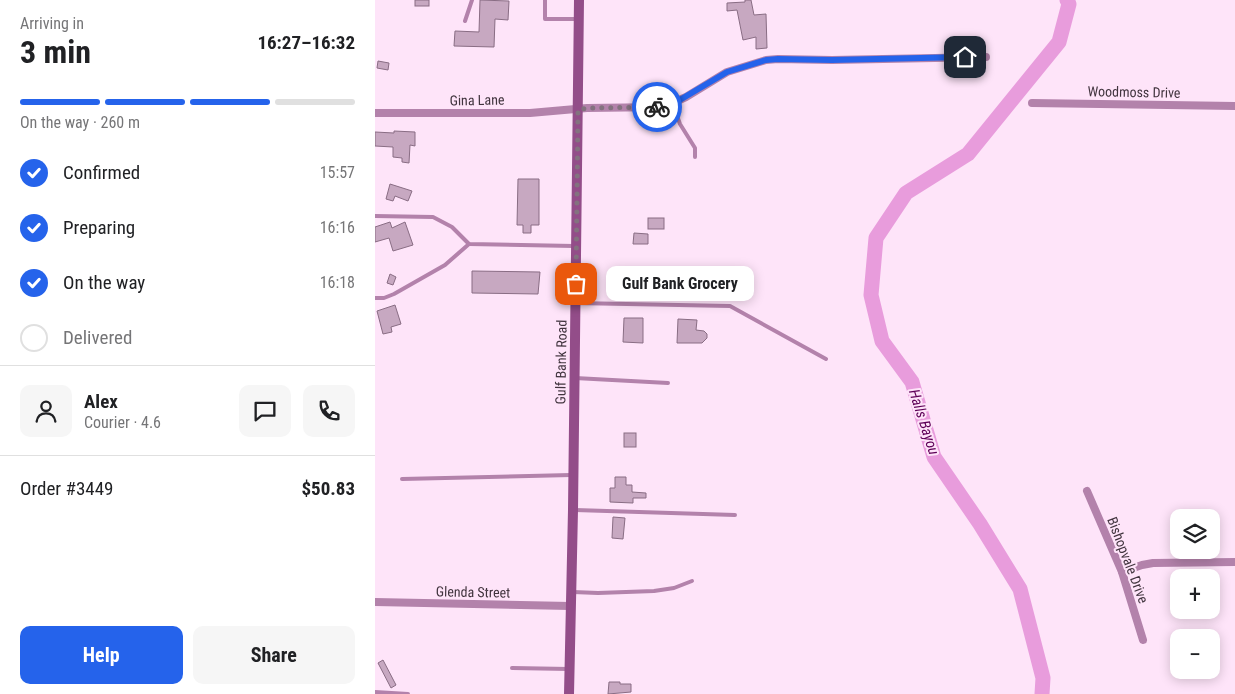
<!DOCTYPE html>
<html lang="en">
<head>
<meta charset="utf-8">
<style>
  body { margin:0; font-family:"Roboto Condensed",sans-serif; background:#f6f6f6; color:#202124; height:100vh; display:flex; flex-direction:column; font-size:19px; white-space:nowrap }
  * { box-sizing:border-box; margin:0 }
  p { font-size:16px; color:#757577 }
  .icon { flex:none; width:28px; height:28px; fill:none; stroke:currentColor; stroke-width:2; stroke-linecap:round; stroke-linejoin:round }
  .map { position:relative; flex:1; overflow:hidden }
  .panel { display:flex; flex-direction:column; background:#fff; width:375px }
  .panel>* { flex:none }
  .tools { position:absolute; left:795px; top:509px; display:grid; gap:10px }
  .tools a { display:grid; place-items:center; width:50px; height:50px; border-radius:10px; background:#fff; box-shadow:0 2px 12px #0003; font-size:25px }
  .pin { position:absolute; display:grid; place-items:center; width:42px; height:42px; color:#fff; margin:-21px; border-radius:10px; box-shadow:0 2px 8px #0006 }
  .courier { position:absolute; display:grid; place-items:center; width:50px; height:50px; margin:-25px; border:4px solid #2563eb; border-radius:50%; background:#fff; color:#222; box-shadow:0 1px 6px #0007 }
  .bubble { position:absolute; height:35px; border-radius:10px; background:#fff; box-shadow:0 2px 12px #0003; font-size:16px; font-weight:700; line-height:35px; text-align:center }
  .summary em { font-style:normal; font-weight:700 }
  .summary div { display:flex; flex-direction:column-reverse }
  .summary { display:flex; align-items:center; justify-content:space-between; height:85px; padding:0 20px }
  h1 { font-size:32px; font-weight:700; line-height:38px }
  .bar { display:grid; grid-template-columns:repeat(4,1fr); gap:8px 5px; align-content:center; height:60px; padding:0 20px }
  .bar i { height:6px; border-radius:4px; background:#e0e0e0 }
  .bar .current { background:#2563eb }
  .bar p { grid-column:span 4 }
  .line { display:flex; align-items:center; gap:12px; padding:0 20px; border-top:1px solid #e0e0e0 }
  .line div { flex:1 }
  .round { display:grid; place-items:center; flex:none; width:52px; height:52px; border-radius:10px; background:#f6f6f6 }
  ol { padding:0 20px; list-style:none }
  li { display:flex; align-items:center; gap:15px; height:55px }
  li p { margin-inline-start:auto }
  li .icon { padding:5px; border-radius:50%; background:#2563eb; color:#fff; stroke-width:4 }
  li:last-child { color:#757577 }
  li i { width:28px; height:28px; border:2px solid #e0e0e0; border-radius:50% }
  .button { display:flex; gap:10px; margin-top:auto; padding:10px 20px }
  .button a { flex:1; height:58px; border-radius:10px; background:#2563eb; color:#fff; font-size:20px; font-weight:700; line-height:58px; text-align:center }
  .button a+a { background:#f6f6f6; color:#202124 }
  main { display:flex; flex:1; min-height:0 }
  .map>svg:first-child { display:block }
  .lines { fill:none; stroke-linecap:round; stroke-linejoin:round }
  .river { stroke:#e89cdc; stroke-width:15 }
  .building { fill:#c7a8c1; stroke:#896d84 }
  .lane { stroke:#b382ab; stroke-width:4 }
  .street { stroke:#b382ab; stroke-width:8 }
  .secondary { stroke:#934d89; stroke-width:10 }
  .done { stroke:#83727f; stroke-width:5; stroke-dasharray:0 9 }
  .route { stroke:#2563eb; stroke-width:6 }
  .labels { text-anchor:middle; stroke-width:4; stroke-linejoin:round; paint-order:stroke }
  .street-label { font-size:14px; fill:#41343e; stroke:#fee4f9 }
  .water-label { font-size:15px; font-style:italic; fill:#5e0057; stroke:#fee4f9 }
</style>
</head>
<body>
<main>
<section class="panel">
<div class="summary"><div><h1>3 min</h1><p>Arriving in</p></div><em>16:27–16:32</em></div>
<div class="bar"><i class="current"></i><i class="current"></i><i class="current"></i><i></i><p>On the way · 260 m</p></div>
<ol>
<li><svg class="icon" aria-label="check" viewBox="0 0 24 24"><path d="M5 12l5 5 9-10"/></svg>Confirmed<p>15:57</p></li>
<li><svg class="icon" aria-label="check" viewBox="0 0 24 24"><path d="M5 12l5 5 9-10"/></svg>Preparing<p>16:16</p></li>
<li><svg class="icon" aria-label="check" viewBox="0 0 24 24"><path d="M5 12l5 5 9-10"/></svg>On the way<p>16:18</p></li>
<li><i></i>Delivered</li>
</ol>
<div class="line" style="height:90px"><a class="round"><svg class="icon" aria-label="person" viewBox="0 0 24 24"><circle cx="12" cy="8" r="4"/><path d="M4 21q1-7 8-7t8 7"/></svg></a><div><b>Alex</b><p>Courier · 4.6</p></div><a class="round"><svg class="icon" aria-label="chat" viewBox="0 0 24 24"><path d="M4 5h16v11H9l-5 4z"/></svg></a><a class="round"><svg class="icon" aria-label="phone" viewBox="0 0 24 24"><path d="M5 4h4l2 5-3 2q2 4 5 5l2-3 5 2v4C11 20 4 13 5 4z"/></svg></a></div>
<div class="line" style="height:65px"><div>Order #3449</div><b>$50.83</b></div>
<div class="button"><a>Help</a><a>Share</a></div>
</section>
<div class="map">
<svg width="860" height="694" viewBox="0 0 860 694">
  <rect width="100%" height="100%" fill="#fee4f9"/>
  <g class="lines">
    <polyline class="river" points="667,694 668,678 645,589 605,524 559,457 537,382 507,341 496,295 501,238 531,193 593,154 684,42 694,4 692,0"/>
  </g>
  <g class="building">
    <rect x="40" y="0" width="14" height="6"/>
    <polygon points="105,0 134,1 133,20 120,19 119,47 79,46 80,31 104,32"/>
    <polygon points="370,0 376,0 379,15 391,14 392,48 381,49 381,37 368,40 362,10 352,11 352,3 370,2"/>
    <polygon points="3,61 14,63 13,70 2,68"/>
    <polygon points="19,131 40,132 40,146 35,145 34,163 27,162 27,158 18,157 18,147 0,146 0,132 19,133"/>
    <polygon points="143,179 164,179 164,225 156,225 156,233 148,233 148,225 142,225"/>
    <polygon points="15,184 37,191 33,201 20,196 18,201 11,199"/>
    <rect x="273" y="218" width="16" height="11"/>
    <polygon points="15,222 17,228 30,222 38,245 18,251 14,238 0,242 0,227"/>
    <polygon points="259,233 273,234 273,244 258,244"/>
    <polygon points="97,271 165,272 163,294 97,293"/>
    <polygon points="15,274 21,277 18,285 12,283"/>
    <polygon points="20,305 26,324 16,327 17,332 8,334 2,311"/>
    <polygon points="249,318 268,318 268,343 248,342"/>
    <polygon points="303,319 322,320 321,330 329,331 332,334 332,338 327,343 302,343"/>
    <rect x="249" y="433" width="12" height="14"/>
    <polygon points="240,477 251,477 251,485 257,485 257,492 271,493 271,498 258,498 258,503 235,502 235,488 240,488"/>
    <polygon points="238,517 250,518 248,539 237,538"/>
    <polygon points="8,660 21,685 16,688 3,663"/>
    <polygon points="234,682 245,682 245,684 256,684 256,692 233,694"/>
  </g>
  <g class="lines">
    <g class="lane">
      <polyline points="170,0 170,19 204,19"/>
      <polyline points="90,21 97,0"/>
      <polyline points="298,105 305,124 320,148 320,157"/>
      <polyline points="0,216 58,217 77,227 94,244 199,246"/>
      <polyline points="0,298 9,298 19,294 70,265 94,244"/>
      <polyline points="200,303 355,306 451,359"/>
      <polyline points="200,378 293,383"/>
      <polyline points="27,479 196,475"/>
      <polyline points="200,510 360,515"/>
      <polyline points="198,592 223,593 279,591 299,588 317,581"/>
      <polyline points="137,668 194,669"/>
      <polyline points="0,692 33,694"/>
    </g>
    <g class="street">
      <polyline points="657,103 860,106"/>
      <polyline points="0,113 155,113 212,108 289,107 311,97 352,72 391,60 403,59 457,60 611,57"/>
      <polyline points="712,491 747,572 768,640"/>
      <polyline points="747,572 767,565 778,563 860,562"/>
      <polyline points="0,602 195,606"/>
    </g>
    <polyline class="secondary" points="194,694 198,510 204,0"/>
  </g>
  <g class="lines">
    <polyline class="done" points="201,284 203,110 212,108 282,107"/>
    <polyline class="route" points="282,107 298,104 352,72 391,60 403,59 457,60 590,57"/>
  </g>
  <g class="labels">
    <g class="street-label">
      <text transform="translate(759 92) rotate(1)" y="5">Woodmoss Drive</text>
      <text transform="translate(102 100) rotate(-1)" y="5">Gina Lane</text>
      <text transform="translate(186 362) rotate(-89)" y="5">Gulf Bank Road</text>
      <text transform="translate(753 560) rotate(69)" y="5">Bishopvale Drive</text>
      <text transform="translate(98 592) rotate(1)" y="5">Glenda Street</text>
    </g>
    <g class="water-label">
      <text transform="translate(549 422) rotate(72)" y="5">Halls Bayou</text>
    </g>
  </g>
</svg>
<div class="tools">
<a><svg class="icon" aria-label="layers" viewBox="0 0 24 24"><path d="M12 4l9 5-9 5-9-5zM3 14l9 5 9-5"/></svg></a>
<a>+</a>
<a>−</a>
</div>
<div class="pin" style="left:201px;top:284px;background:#ea580c"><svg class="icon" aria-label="bag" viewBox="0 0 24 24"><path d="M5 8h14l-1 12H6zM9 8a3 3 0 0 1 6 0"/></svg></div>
<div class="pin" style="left:590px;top:57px;background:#1f2937"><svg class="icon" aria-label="home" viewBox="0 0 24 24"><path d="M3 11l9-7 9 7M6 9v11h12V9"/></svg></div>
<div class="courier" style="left:282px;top:107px"><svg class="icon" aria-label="bike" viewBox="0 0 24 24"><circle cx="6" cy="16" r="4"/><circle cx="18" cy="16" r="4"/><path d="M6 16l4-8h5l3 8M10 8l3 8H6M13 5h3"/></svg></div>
<div class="bubble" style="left:231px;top:266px;width:148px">Gulf Bank Grocery</div>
</div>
</main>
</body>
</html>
